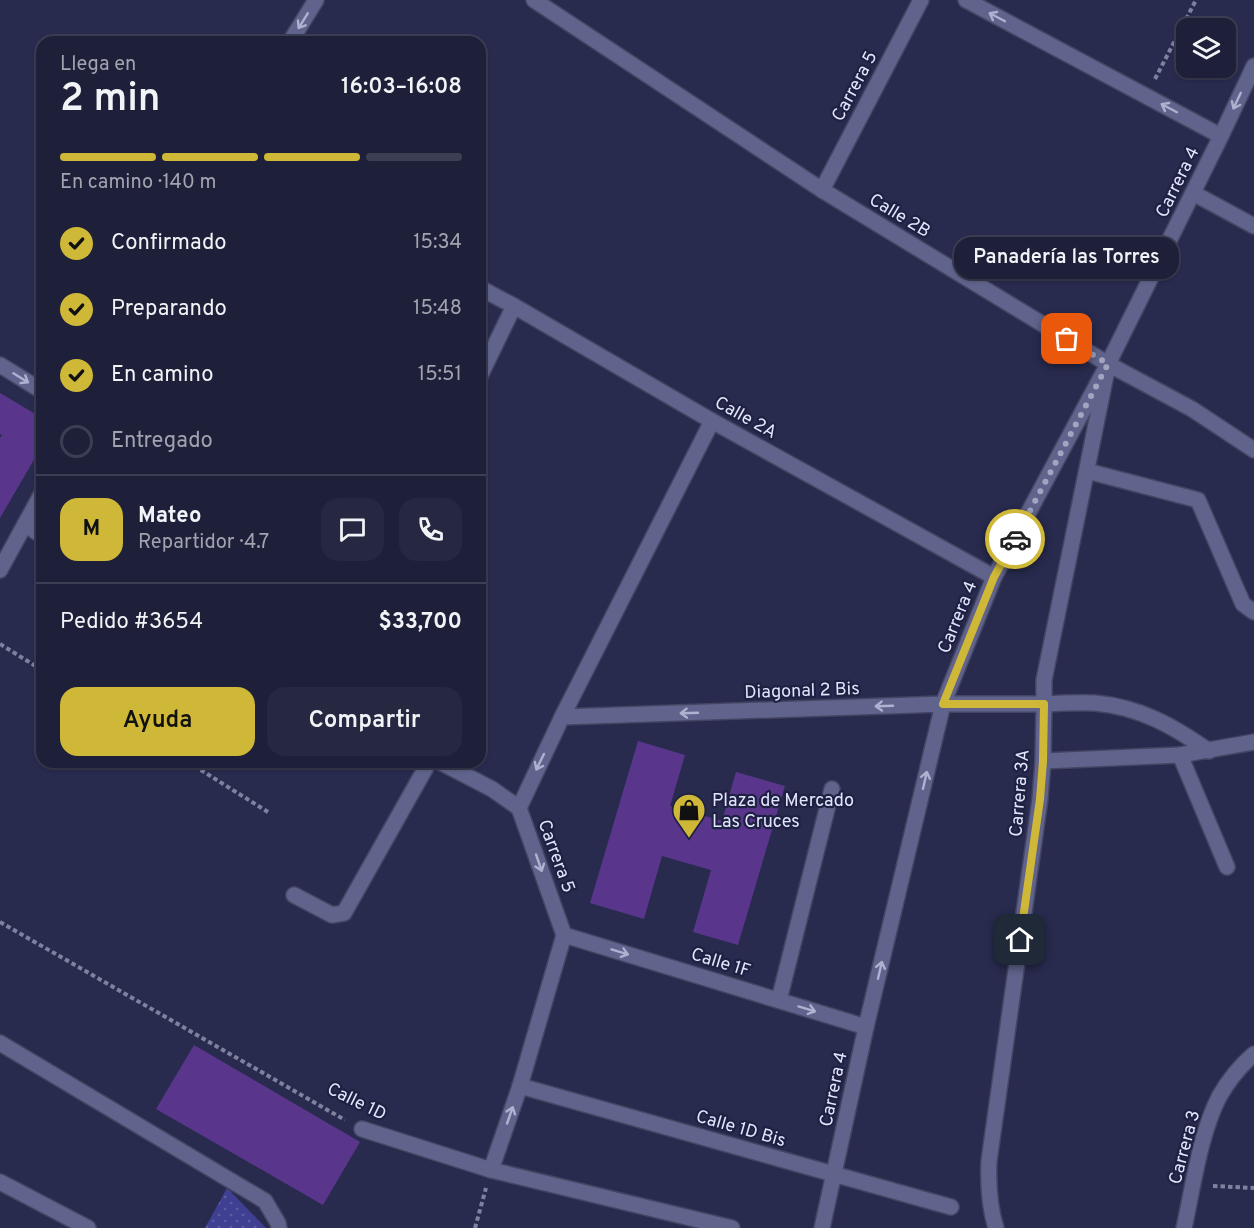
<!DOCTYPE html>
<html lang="es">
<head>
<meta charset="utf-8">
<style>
  body { margin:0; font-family:Overpass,sans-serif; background:#262842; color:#f1f3f6; height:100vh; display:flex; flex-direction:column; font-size:22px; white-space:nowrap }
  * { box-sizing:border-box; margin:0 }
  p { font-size:20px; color:#a1a3af }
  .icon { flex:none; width:33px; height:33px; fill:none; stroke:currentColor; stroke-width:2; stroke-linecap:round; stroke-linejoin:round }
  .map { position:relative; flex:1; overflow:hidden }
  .drawer { position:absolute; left:36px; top:36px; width:450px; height:732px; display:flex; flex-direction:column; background:#1e203a; border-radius:18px; box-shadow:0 2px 4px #0004,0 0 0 2px #3c3e54 }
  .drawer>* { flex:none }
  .controls { position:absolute; left:1176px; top:18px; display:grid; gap:12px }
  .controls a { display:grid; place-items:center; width:60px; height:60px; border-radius:12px; background:#1e203a; box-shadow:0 2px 4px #0004,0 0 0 2px #3c3e54; font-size:30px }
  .pin { position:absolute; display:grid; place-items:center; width:51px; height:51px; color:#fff; margin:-26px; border-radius:12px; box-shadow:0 3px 9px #0006 }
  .courier { position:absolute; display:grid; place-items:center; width:60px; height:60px; margin:-30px; border:4px solid #cfb837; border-radius:50%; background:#fff; color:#222; box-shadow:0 2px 8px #0007 }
  .bubble { position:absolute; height:42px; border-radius:18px; background:#1e203a; box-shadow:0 2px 4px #0004,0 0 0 2px #3c3e54; font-size:20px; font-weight:600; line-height:42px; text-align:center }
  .head em { font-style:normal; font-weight:600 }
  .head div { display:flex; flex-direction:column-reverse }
  .head { display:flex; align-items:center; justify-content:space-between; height:102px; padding:0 24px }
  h1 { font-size:39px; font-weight:600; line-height:45px }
  .bar { display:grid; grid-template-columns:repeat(4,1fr); gap:9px 6px; align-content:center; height:72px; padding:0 24px }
  .bar i { height:8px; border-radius:4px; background:#3c3e54 }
  .bar .active { background:#cfb837 }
  .bar p { grid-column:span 4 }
  .line { display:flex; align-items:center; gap:15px; padding:0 24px; border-top:2px solid #3c3e54 }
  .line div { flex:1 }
  .round { display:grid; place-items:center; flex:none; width:63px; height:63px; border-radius:18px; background:#262842 }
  ol { padding:0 24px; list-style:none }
  li { display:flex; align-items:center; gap:18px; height:66px }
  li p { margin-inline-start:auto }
  li .icon { padding:6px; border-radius:50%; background:#cfb837; color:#111; stroke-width:4 }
  li:last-child { color:#a1a3af }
  li i { width:33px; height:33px; border:3px solid #3c3e54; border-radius:50% }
  .button { display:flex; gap:12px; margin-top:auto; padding:12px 24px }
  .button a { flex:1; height:69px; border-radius:18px; background:#cfb837; color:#111; font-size:24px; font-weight:600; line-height:69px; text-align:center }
  .button a+a { background:#262842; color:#f1f3f6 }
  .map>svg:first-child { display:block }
  .park { fill:url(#park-dots) }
  .building { fill:#59368c }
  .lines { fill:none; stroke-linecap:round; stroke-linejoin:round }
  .lane-casing { stroke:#444563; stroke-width:18 }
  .street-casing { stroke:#444563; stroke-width:18 }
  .secondary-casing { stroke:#444563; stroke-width:18 }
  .path { stroke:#7e829f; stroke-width:4; stroke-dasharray:4.5 3; stroke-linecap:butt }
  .lane { stroke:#60648c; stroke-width:15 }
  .street { stroke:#60648c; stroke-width:15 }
  .secondary { stroke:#60648c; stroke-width:15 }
  .oneway { stroke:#aeb2d0 }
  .done { stroke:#a1a5c0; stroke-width:6; stroke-dasharray:0 10.8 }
  .route { stroke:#cfb837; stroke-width:8 }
  .labels { text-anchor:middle; stroke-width:4.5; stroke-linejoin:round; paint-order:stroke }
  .street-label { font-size:18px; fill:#e2e6fd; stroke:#1f2143 }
  .poi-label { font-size:18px; fill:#e2e6fd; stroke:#1f2143; text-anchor:start }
</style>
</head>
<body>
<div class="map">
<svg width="1254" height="1228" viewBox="0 0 1254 1228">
  <defs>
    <pattern id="park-dots" width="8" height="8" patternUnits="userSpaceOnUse" patternTransform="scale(1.5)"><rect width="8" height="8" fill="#404093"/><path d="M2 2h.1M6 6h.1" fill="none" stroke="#5b5ca3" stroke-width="1.8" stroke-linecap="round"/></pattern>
  </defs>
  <rect width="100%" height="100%" fill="#282b4e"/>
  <polygon class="park" points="227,1188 266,1228 205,1228"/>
  <g class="building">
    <polygon points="0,393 42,418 42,446 0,518 0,438 2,435 0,434"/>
    <polygon points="638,741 685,755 670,806 722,821 736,772 785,786 738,945 693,932 711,870 662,856 644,919 590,903"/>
    <polygon points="194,1045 360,1142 323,1205 156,1109"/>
  </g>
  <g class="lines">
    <g class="lane-casing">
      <g id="lane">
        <polyline points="822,190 921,0"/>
        <polyline points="1193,193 1254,226"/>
        <polyline points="779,1000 832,789"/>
      </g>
    </g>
    <g class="street-casing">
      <g id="street">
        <polyline points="534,0 822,190 1108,364 1192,409 1254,450"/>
        <polyline points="966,0 1221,136"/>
        <polyline points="480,288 514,306 712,421 994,577"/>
        <path d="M1107,370L1044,680V704C1061,703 1078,702 1095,703C1140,707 1173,726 1209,751"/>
        <polyline points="480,376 514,306"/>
        <polyline points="1087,471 1198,500 1243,604 1254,612"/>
        <polyline points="562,717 712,421"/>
        <polyline points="1180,755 1227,867"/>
        <polyline points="1043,761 1180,755 1254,742"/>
        <polyline points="294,895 332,915 344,913 429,762"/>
        <polyline points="0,1043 265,1201 278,1223 279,1228"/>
        <polyline points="520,1086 951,1207"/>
        <polyline points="362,1129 491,1170 732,1228"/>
        <polyline points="491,1170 520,1086 564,935"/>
        <polyline points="0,1182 88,1228"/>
        <polyline points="822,1228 866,1027"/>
      </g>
    </g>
    <g class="secondary-casing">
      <g id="secondary">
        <polyline points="290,42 316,0"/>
        <polyline points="0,365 42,391"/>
        <polyline points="25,524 42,536"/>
        <polyline points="0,570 42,493"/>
        <polyline points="440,762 492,789 519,808"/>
        <path d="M996,1228C989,1206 988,1184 989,1161L1040,799L1043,761L1044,704H943L562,717L519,808L564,935L866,1027L943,704L994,577L1108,364L1221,136L1254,66"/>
        <path d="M1184,1228C1193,1187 1200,1134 1219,1097C1228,1081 1240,1066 1254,1054"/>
      </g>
    </g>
    <g class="path">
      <polyline points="1155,79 1196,0"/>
      <polyline points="0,644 42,670"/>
      <polyline points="188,762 268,812"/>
      <polyline points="0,922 345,1120"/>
      <polyline points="1213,1186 1254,1188"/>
      <polyline points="475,1228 486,1188"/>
    </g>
    <use href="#lane" class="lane"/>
    <use href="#street" class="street"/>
    <use href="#secondary" class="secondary"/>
  </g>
  <defs><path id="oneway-shaft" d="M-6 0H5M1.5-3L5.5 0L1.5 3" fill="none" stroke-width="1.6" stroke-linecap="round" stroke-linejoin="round" transform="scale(1.5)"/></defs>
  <g class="oneway">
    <use href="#oneway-shaft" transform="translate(997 17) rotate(-152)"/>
    <use href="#oneway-shaft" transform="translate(303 21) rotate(122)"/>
    <use href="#oneway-shaft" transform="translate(1237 101) rotate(115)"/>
    <use href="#oneway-shaft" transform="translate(1169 108) rotate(-152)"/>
    <use href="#oneway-shaft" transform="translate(21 378) rotate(32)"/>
    <use href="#oneway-shaft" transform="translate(884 706) rotate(178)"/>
    <use href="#oneway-shaft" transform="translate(689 713) rotate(178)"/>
    <use href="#oneway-shaft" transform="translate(540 762) rotate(116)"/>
    <use href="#oneway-shaft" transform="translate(925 780) rotate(-77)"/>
    <use href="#oneway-shaft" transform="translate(539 863) rotate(71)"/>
    <use href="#oneway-shaft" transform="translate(620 952) rotate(17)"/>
    <use href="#oneway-shaft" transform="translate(880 970) rotate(-77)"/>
    <use href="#oneway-shaft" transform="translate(807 1009) rotate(17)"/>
    <use href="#oneway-shaft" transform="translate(510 1115) rotate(-71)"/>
  </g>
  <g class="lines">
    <polyline class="done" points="1015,539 1108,364 1067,339"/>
    <polyline class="route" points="1015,539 994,577 943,704 1044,704 1043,761 1040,799 1020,940"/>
  </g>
  <defs>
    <g id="shop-pin" transform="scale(1.725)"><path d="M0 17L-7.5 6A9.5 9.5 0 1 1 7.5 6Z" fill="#cfb837" stroke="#1f2143"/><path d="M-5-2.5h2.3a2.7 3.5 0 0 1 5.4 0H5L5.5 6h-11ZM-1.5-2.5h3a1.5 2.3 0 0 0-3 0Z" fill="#111"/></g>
  </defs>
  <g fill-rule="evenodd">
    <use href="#shop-pin" x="689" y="810"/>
  </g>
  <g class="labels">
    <g class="street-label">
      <text transform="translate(854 86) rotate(-62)" y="6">Carrera 5</text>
      <text transform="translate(1177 182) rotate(-64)" y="6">Carrera 4</text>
      <text transform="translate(900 215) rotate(31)" y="6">Calle 2B</text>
      <text transform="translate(746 417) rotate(29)" y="6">Calle 2A</text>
      <text transform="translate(957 617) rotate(-68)" y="6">Carrera 4</text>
      <text transform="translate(802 690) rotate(-2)" y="6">Diagonal 2 Bis</text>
      <text transform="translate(1019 793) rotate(-85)" y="6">Carrera 3A</text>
      <text transform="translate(557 856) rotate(70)" y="6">Carrera 5</text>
      <text transform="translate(721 962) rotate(17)" y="6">Calle 1F</text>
      <text transform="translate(833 1089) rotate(-78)" y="6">Carrera 4</text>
      <text transform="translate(357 1101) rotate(26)" y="6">Calle 1D</text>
      <text transform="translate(741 1128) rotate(16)" y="6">Calle 1D Bis</text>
      <text transform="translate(1184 1147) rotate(-75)" y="6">Carrera 3</text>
    </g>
    <g class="poi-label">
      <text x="712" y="806">Plaza de Mercado<tspan x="712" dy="21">Las Cruces</tspan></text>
    </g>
  </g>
</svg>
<div class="controls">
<a><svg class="icon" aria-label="layers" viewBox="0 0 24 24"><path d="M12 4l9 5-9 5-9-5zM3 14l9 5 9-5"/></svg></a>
</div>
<div class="pin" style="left:1067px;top:339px;background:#ea580c"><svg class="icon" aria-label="bag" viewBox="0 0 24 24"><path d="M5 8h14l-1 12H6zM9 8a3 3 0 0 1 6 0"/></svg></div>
<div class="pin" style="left:1020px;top:940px;background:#1f2937"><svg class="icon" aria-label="home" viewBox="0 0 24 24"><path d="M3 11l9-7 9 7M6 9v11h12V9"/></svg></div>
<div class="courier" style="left:1015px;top:539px"><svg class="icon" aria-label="car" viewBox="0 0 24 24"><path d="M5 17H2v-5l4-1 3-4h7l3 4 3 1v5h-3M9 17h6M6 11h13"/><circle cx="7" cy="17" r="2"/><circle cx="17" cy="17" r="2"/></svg></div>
<div class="bubble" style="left:954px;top:237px;width:225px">Panadería las Torres</div>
<section class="drawer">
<div class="head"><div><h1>2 min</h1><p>Llega en</p></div><em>16:03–16:08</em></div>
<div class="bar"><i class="active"></i><i class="active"></i><i class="active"></i><i></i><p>En camino · 140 m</p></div>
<ol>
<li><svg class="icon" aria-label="check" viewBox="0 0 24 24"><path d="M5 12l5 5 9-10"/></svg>Confirmado<p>15:34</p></li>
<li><svg class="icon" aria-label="check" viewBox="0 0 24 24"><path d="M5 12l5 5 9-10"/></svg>Preparando<p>15:48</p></li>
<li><svg class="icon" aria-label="check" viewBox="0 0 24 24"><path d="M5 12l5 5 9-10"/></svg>En camino<p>15:51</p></li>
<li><i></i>Entregado</li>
</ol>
<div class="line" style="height:108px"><b class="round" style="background:#cfb837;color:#111">M</b><div><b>Mateo</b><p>Repartidor · 4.7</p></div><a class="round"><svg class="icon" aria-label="chat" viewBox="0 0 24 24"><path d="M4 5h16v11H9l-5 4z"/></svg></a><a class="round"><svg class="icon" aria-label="phone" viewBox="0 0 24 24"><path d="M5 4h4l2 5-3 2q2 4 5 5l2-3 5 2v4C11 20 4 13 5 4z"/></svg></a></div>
<div class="line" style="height:78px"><div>Pedido #3654</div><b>$33,700</b></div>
<div class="button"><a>Ayuda</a><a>Compartir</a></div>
</section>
</div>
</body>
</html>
